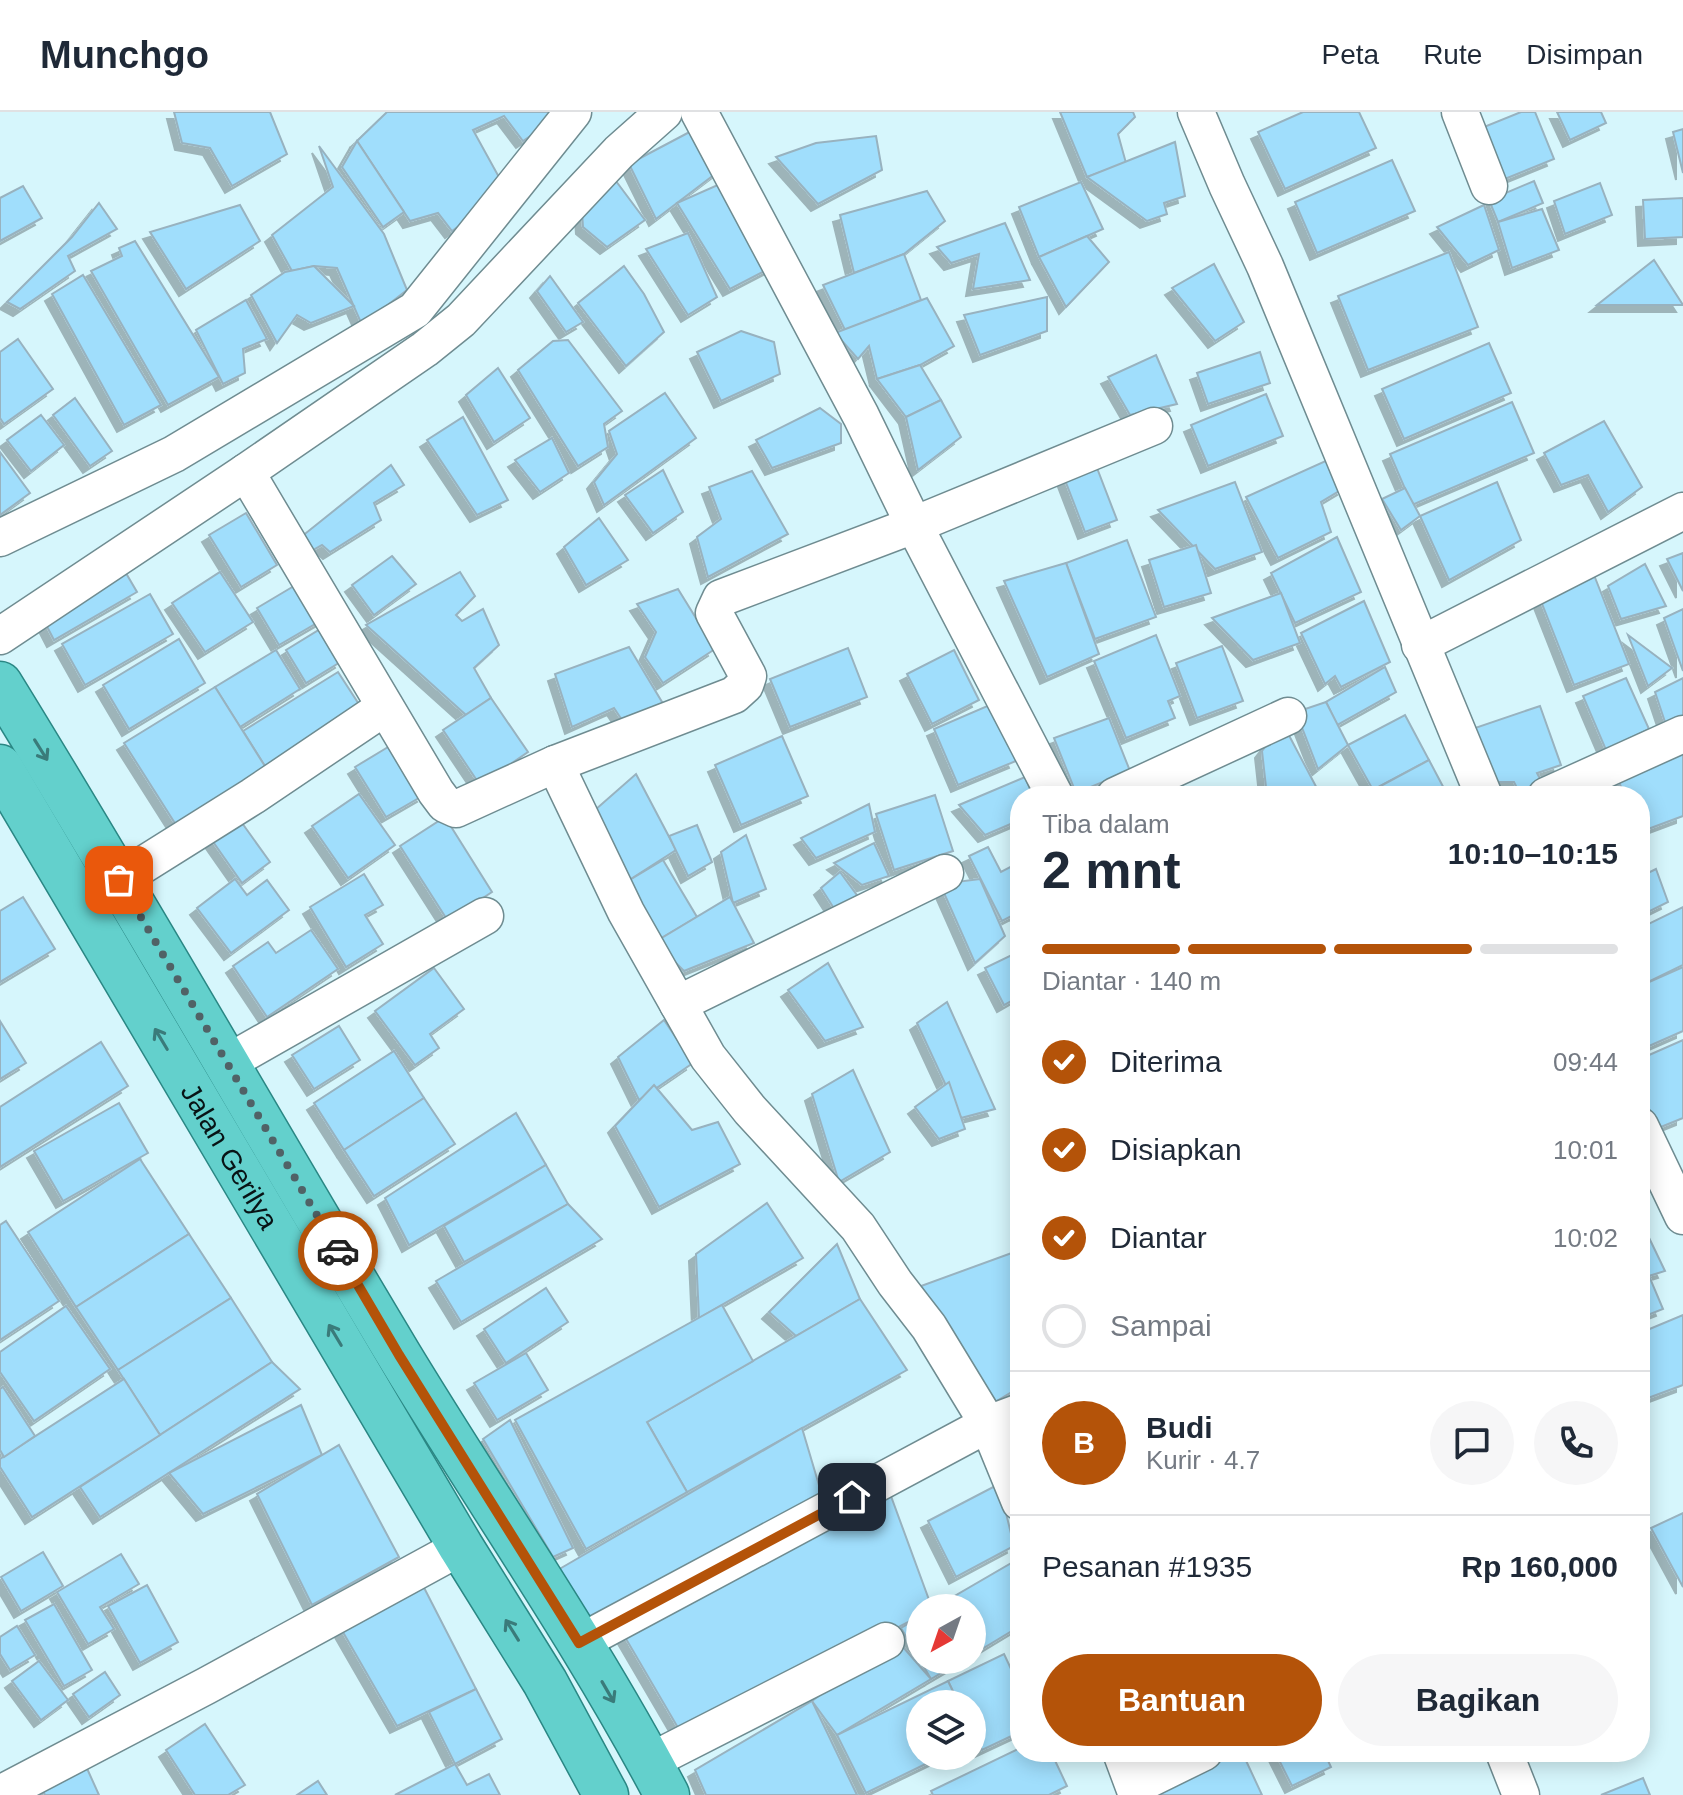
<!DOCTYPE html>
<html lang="id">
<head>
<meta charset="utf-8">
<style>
  body { margin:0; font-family:Helvetica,sans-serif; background:#f6f6f7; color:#1f2937; height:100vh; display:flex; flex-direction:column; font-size:30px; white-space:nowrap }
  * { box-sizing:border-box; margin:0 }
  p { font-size:26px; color:#747a83 }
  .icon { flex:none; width:44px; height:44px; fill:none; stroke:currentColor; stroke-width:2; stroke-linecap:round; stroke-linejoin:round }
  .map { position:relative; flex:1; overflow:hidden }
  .sheet { position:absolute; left:1010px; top:674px; width:640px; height:976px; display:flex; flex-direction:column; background:#fff; border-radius:32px; box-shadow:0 4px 20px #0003 }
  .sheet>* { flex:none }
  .needle { width:52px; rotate:220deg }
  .fabs { position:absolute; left:906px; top:1482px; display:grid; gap:16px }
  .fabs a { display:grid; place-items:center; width:80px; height:80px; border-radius:50%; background:#fff; box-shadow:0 4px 20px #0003; font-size:40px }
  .pin { position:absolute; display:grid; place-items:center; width:68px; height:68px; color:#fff; margin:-34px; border-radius:16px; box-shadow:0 4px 12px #0006 }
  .courier { position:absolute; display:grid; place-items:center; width:80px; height:80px; margin:-40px; border:6px solid #b45309; border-radius:50%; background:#fff; color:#222; box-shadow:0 2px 10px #0007 }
  .headline em { font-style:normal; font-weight:700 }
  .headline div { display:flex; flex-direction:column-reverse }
  .headline { display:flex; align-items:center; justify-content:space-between; height:136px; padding:0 32px }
  h1 { font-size:52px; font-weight:700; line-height:60px }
  .bar { display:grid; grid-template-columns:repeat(4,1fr); gap:12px 8px; align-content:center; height:96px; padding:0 32px }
  .bar i { height:10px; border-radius:6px; background:#e0e1e3 }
  .bar .selected { background:#b45309 }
  .bar p { grid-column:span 4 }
  .line { display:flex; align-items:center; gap:20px; padding:0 32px; border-top:2px solid #e0e1e3 }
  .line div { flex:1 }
  .round { display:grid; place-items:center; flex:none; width:84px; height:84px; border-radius:42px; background:#f6f6f7 }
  ol { padding:0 32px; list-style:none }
  li { display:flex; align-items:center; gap:24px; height:88px }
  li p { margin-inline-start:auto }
  li .icon { padding:8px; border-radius:50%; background:#b45309; color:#fff; stroke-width:4 }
  li:last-child { color:#747a83 }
  li i { width:44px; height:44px; border:4px solid #e0e1e3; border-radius:50% }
  .action { display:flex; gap:16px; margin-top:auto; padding:16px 32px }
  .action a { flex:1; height:92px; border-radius:48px; background:#b45309; color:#fff; font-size:32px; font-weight:700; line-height:92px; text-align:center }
  .action a+a { background:#f6f6f7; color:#1f2937 }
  header { display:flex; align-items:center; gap:48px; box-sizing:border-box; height:112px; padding:0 40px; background:#fff; border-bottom:2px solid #e0e1e3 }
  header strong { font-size:38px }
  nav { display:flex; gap:44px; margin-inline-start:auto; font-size:28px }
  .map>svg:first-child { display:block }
  .building { fill:#a0defc; stroke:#98b2bf; stroke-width:2; filter:url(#shadow) }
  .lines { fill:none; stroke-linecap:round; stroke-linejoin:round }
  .minor-casing { stroke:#6f8c91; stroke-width:39 }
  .trunk-casing { stroke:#2a8784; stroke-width:47 }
  .minor { stroke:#fff; stroke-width:36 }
  .trunk { stroke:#63d0cc; stroke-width:44 }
  .oneway { stroke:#3a7b7a }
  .done { stroke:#506266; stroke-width:8; stroke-dasharray:0 14.4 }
  .route { stroke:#b45309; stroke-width:10 }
  .labels { text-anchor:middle; stroke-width:6; stroke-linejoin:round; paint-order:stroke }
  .street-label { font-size:28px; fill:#081315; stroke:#fff }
</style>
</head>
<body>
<header>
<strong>Munchgo</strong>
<nav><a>Peta</a><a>Rute</a><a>Disimpan</a></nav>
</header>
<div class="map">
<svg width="1683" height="1683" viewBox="0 0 1683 1683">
  <defs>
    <filter id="shadow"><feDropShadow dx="-7" dy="7" stdDeviation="0" flood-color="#0004"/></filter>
  </defs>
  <rect width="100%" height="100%" fill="#d6f6fc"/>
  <g class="building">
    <polygon points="174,0 270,0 287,42 232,74 210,36 182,31"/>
    <polygon points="387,0 557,0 560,4 523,29 504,4 473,18 505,76 485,95 452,119 438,101 410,109 357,29"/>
    <polygon points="1060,0 1133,0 1135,5 1118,22 1126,51 1087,65"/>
    <polygon points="1303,0 1359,0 1376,36 1285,77 1258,20"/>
    <polygon points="1521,0 1535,0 1554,47 1495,71 1474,19"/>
    <polygon points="1557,0 1601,0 1606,11 1570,28"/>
    <polygon points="699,15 719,59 656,107 629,52"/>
    <polygon points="1683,17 1683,61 1673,20"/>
    <polygon points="876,24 882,58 818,92 776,45 816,31"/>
    <polygon points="357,29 404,100 383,115 342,55"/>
    <polygon points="1175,30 1185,84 1164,91 1167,102 1147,109 1087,65"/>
    <polygon points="319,34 384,122 407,178 362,213 337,156 314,154 292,159 272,123 333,75"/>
    <polygon points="1392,48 1415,99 1317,141 1295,90"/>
    <polygon points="607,57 645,108 607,135 583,115 581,85"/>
    <polygon points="729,68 774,154 730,177 677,91"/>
    <polygon points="1534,69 1543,91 1498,110 1489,88"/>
    <polygon points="1081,70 1103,117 1039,145 1019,95"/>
    <polygon points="1600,71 1612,103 1565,122 1554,89"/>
    <polygon points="23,74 42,106 0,129 0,86"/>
    <polygon points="927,79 945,109 904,142 854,161 840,103"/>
    <polygon points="1683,86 1683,125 1645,127 1643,88"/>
    <polygon points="99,91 117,117 68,144 75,159 20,197 7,190 72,125"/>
    <polygon points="240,93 260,129 186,177 150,120"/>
    <polygon points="1484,93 1499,138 1468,153 1437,115"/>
    <polygon points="1542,97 1559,138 1512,156 1498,110"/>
    <polygon points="1005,111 1030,168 973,177 979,142 951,151 937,135"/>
    <polygon points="688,121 717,185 688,203 646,137"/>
    <polygon points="1087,124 1109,150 1066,195 1039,145"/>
    <polygon points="135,129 219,265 168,293 91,159 122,144 119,136"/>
    <polygon points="1449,140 1478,215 1368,258 1338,184"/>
    <polygon points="904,142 921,188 845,218 823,173"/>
    <polygon points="1654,148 1683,193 1597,193"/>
    <polygon points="1214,152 1244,210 1215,229 1172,176"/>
    <polygon points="314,154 354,194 311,211 297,203 277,231 251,183 285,160"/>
    <polygon points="624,154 644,182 664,220 626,254 578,191"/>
    <polygon points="83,163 161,293 124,313 52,182"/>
    <polygon points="550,164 583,210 566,220 537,179"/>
    <polygon points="1047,185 1047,219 980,243 964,203"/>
    <polygon points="927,186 954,234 920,253 877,267 869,234 858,247 835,221"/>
    <polygon points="246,188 267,227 243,237 245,261 223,272 196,218"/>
    <polygon points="741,219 774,230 780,262 721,289 697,240"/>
    <polygon points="18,227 53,277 4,312 0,306 0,240"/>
    <polygon points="568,228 622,299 604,312 608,335 578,354 518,258 553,229"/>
    <polygon points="1489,231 1511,281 1404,327 1382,277"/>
    <polygon points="1260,240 1270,271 1208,292 1197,261"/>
    <polygon points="1156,243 1177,292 1130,303 1108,265"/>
    <polygon points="920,253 941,288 906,305 877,267"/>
    <polygon points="498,256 530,306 494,330 466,283"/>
    <polygon points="665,281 696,326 604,393 594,370 617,342 609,319"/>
    <polygon points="1266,282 1283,324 1208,354 1191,313"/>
    <polygon points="75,286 112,339 90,354 53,303"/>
    <polygon points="941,288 961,325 918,358 906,305"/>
    <polygon points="1512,290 1534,341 1412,393 1390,342"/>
    <polygon points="820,296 841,312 841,331 772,356 756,328"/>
    <polygon points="41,303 64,333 31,359 7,328"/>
    <polygon points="463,305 508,388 477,403 427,328"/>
    <polygon points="1604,309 1642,375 1608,400 1588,363 1561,373 1544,341"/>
    <polygon points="552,326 569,361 540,380 515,348"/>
    <polygon points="0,340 30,381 0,403"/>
    <polygon points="1092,343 1117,408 1085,420 1060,355"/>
    <polygon points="1330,347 1344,376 1321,390 1331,420 1278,446 1246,385"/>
    <polygon points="391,353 404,373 374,391 381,408 330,440 322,433 313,438 301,425"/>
    <polygon points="663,358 683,400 653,421 625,383"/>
    <polygon points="752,359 788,422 708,465 697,425 721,407 709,375"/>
    <polygon points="1235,370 1262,440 1215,457 1158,398"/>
    <polygon points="1497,370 1521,428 1449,468 1420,404"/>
    <polygon points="1405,376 1420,404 1401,418 1382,387"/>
    <polygon points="246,401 277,453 241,475 209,423"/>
    <polygon points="599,406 628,448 586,473 564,435"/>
    <polygon points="1337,425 1361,480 1295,511 1271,461"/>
    <polygon points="1127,428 1156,505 1095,527 1066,451"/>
    <polygon points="1196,433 1211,481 1164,495 1149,448"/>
    <polygon points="1683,441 1683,479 1667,447"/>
    <polygon points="392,444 416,472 374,503 352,473"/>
    <polygon points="1066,451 1099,542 1047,565 1004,469"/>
    <polygon points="1645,452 1666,494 1621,507 1608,474"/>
    <polygon points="123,456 137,480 54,528 41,503"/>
    <polygon points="220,460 253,510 205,540 172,491"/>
    <polygon points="460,460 475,484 456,503 462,509 483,497 499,533 474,556 491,586 466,603 366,513"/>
    <polygon points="1594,463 1629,552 1574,573 1539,484"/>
    <polygon points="299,471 322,508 279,533 257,496"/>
    <polygon points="678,477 715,537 663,571 645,545 656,520 637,492"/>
    <polygon points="1281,481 1300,531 1253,548 1212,506"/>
    <polygon points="150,482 173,522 85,573 62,532"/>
    <polygon points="1364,489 1390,550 1341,575 1335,564 1325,572 1301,521"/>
    <polygon points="1683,497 1683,559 1664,506"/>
    <polygon points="322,516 342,549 306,571 286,538"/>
    <polygon points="1156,523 1180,584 1168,589 1175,606 1126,626 1094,549"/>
    <polygon points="1628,523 1672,556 1648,574"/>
    <polygon points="179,527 205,571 129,617 103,573"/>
    <polygon points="1222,534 1243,589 1197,606 1176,551"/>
    <polygon points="629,535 665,595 628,617 614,596 572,615 555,562"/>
    <polygon points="848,536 867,585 790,615 770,567"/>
    <polygon points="276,538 300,577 240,615 215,575"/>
    <polygon points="954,538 979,588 932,612 907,562"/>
    <polygon points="1385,555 1396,580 1337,613 1326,590"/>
    <polygon points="338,560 364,600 268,659 243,619"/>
    <polygon points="1626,566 1649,617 1606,638 1583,584"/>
    <polygon points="1683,566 1683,609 1667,616 1655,580"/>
    <polygon points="215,575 268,659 178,716 124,631"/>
    <polygon points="491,586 528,640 480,673 443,618"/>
    <polygon points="1326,590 1348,633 1318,657 1296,600"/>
    <polygon points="992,592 1016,649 958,673 934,617"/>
    <polygon points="1540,594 1561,653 1537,661 1545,676 1532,684 1521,684 1514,670 1493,670 1472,617"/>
    <polygon points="1405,603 1429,648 1373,678 1348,633"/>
    <polygon points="1109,606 1130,659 1076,681 1054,626"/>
    <polygon points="1283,612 1321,684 1267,684 1262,639"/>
    <polygon points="782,624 808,684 741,713 715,653"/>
    <polygon points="393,632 424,683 386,705 355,655"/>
    <polygon points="1683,639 1683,704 1640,720 1640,684 1625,684 1618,668"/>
    <polygon points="1429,648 1448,684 1362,684 1373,678"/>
    <polygon points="636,662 676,738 623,772 595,698"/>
    <polygon points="1025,665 1033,684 1020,684 1020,708 985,723 959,693"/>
    <polygon points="359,682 395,733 348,766 312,714"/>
    <polygon points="935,683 953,739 894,758 876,702"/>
    <polygon points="869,692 875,720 816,746 801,726"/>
    <polygon points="237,704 270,750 242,771 209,724"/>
    <polygon points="445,705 492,780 448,809 400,734"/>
    <polygon points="697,713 712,750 688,764 669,724"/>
    <polygon points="746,723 766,777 733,791 721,740"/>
    <polygon points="874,731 889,764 862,773 834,751"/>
    <polygon points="988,735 1001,760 1020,750 1020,807 1017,801 1002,809 969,744"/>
    <polygon points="663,748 697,805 655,830 623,772"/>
    <polygon points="1656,757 1668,790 1640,804 1640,760 1642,764"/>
    <polygon points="840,760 859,786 835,798 821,776"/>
    <polygon points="364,762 383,793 365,803 383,832 346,855 310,795"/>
    <polygon points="235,767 247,783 267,768 289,798 231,841 197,796"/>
    <polygon points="980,767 1005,824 975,851 940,772"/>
    <polygon points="23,785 55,837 0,870 0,799"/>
    <polygon points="730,785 754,831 684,859 655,830"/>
    <polygon points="1683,795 1683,853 1640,874 1640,816"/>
    <polygon points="311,818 338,857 267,905 233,854 268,830 276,841"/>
    <polygon points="1020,839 1020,884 1004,893 985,856"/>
    <polygon points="828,851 863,915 825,929 788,878"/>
    <polygon points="1683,855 1683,919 1640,938 1640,874"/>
    <polygon points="434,856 464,897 430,922 439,936 415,953 375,899"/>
    <polygon points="947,890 995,997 961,1006 917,911"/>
    <polygon points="664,908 693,951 639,988 618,945"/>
    <polygon points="0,909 26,951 0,967"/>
    <polygon points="339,914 360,948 314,977 292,943"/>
    <polygon points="1683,928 1683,1006 1656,1017 1640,974 1640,947"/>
    <polygon points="101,930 128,974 0,1055 0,995"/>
    <polygon points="394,939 424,986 344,1038 314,991"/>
    <polygon points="853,958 890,1040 839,1070 812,982"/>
    <polygon points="949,970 965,1017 939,1027 915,995"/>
    <polygon points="654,973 692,1018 718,1010 740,1052 659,1095 615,1014"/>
    <polygon points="424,986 455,1032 374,1084 344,1038"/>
    <polygon points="119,991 148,1041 63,1089 34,1039"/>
    <polygon points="516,1001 546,1053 409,1133 385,1086"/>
    <polygon points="140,1047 189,1122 76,1195 28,1120"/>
    <polygon points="546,1053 568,1092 464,1150 444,1114"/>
    <polygon points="767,1091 803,1146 699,1206 696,1142"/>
    <polygon points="568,1092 602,1127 461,1210 436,1169"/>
    <polygon points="1640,1107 1665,1159 1649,1164 1663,1197 1640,1206"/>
    <polygon points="6,1109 59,1189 0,1228 0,1113"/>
    <polygon points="189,1122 231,1186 118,1258 76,1195"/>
    <polygon points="837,1132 860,1187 796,1224 769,1200"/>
    <polygon points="1020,1138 1020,1275 995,1290 921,1174"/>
    <polygon points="546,1176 568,1210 506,1251 484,1217"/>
    <polygon points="231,1186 272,1250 160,1323 118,1258"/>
    <polygon points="860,1187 907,1258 687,1380 647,1310"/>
    <polygon points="722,1193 753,1249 647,1310 687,1380 586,1437 515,1308"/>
    <polygon points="66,1194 110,1257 34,1309 0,1260 0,1240"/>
    <polygon points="1683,1203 1683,1273 1640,1289 1640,1221"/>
    <polygon points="526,1241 548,1278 497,1308 474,1271"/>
    <polygon points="272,1250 300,1277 100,1405 80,1375"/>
    <polygon points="124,1267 160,1323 32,1405 0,1355 0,1347"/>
    <polygon points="3,1275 35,1324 4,1345 0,1338 0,1277"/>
    <polygon points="301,1293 322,1343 203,1402 169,1361"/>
    <polygon points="510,1308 573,1436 553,1445 483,1327"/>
    <polygon points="802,1316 824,1390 588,1516 556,1459"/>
    <polygon points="339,1333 399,1445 312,1493 257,1382"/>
    <polygon points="999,1372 1014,1434 956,1465 928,1409"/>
    <polygon points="888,1376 932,1496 920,1496 920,1504 684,1626 622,1520"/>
    <polygon points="1683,1401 1683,1475 1651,1416"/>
    <polygon points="43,1440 63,1474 21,1499 1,1465"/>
    <polygon points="121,1442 139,1472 100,1495 114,1517 88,1532 57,1480"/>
    <polygon points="1020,1446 1020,1514 972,1543 972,1496 934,1496"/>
    <polygon points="417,1462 476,1577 397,1614 340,1515"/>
    <polygon points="147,1473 178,1530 140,1551 108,1494"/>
    <polygon points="54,1492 92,1558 64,1574 25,1508"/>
    <polygon points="920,1505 920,1548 963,1548 931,1567 901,1516"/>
    <polygon points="17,1514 35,1543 10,1558 0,1542 0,1525"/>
    <polygon points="896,1527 931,1567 837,1623 812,1589"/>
    <polygon points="1004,1542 1020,1576 1020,1620 982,1638 972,1618 972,1592 959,1592 948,1569"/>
    <polygon points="39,1549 68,1588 41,1608 12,1569"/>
    <polygon points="105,1560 120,1583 89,1605 73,1582"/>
    <polygon points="948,1569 959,1592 920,1592 920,1644 942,1644 866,1681 837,1623"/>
    <polygon points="476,1577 502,1627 455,1652 429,1600"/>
    <polygon points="812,1589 857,1683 706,1683 695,1658"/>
    <polygon points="205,1612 245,1673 228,1683 195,1683 166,1638"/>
    <polygon points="1020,1636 1020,1640 1051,1640 1067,1674 1049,1683 933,1683 931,1679"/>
    <polygon points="1225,1640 1242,1640 1262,1683 1146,1683 1144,1677"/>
    <polygon points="1275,1640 1324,1640 1331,1655 1292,1674"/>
    <polygon points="85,1652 99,1683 45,1683 40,1673"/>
    <polygon points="455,1652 467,1673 489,1662 500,1683 395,1683"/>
    <polygon points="1643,1666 1650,1683 1601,1683"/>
    <polygon points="318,1669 327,1683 297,1683"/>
  </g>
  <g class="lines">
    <g class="minor-casing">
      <g id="minor">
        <polyline points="699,0 861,304 914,413 1055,684"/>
        <polyline points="1196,0 1227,73 1265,154 1484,684"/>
        <polyline points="1460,0 1489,74"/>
        <polyline points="246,360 436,680 445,692 456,697 555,652 734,583 745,573 748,564 714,501 721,486 914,413 1154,314"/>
        <polyline points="0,426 174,342 415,198 573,0"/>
        <polyline points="0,524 246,360 425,237 461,208 619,40 664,0"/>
        <polyline points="1420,533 1683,399"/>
        <polyline points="555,652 626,800 708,945 750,998 858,1115 895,1171 929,1215 988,1312 1020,1390"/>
        <polyline points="1115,684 1288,604"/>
        <polyline points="1546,684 1683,622"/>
        <polyline points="119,768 253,684 385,595"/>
        <polyline points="678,892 945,761"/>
        <polyline points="227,951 485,804"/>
        <polyline points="1640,1014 1683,1104"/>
        <polyline points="579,1531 988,1312 1020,1300"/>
        <polyline points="1121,1640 1137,1683"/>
        <polyline points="1504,1640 1521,1683"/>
        <polyline points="649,1650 886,1529"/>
        <polyline points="1135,1674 1204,1640"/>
        <polyline points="0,1682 206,1574 461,1435"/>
      </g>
    </g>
    <g class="trunk-casing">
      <g id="trunk">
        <path d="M0,572C137,794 265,1020 399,1243C488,1390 587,1531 667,1683"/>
        <path id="s1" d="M0,655L461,1435L545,1570L606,1683"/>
      </g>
    </g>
    <use href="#minor" class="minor"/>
    <use href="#trunk" class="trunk"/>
  </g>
  <defs><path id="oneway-shaft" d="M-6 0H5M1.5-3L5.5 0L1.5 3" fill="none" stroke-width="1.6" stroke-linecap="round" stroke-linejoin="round" transform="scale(2)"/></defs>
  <g class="oneway">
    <use href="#oneway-shaft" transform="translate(41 638) rotate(58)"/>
    <use href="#oneway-shaft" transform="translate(161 927) rotate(-121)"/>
    <use href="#oneway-shaft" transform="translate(335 1223) rotate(-121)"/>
    <use href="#oneway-shaft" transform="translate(512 1518) rotate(-122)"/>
    <use href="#oneway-shaft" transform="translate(608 1580) rotate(60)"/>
  </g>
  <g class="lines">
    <polyline class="done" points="119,768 338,1139"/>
    <polyline class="route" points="338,1139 399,1243 579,1531 852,1385"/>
  </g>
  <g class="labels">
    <g class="street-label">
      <text dy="10" stroke="none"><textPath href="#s1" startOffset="452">Jalan Gerilya</textPath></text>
    </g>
  </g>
</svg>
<div class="fabs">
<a><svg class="needle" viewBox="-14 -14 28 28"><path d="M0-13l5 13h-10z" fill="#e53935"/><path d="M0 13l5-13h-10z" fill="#747a83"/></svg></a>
<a><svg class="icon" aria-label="layers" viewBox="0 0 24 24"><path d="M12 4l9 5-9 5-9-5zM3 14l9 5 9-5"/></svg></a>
</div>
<div class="pin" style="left:119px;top:768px;background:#ea580c"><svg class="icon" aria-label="bag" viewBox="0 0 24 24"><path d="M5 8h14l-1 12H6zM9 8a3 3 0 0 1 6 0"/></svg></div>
<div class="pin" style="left:852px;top:1385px;background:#1f2937"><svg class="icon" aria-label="home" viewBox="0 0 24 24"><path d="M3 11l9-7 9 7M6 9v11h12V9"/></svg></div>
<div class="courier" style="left:338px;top:1139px"><svg class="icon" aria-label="car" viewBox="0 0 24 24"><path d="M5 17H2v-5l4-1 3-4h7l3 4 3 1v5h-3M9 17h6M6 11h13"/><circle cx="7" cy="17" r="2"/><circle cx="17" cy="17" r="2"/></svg></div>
<section class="sheet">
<div class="headline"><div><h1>2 mnt</h1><p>Tiba dalam</p></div><em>10:10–10:15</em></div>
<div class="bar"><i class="selected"></i><i class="selected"></i><i class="selected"></i><i></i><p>Diantar · 140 m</p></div>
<ol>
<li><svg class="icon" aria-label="check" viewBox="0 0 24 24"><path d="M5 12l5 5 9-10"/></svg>Diterima<p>09:44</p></li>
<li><svg class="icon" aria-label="check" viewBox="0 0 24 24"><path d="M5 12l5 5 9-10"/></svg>Disiapkan<p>10:01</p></li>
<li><svg class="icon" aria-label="check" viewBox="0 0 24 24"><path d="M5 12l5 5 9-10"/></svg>Diantar<p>10:02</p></li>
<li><i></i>Sampai</li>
</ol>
<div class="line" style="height:144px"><b class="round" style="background:#b45309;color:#fff">B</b><div><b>Budi</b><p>Kurir · 4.7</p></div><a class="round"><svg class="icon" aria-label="chat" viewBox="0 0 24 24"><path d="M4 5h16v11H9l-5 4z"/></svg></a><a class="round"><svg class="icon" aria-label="phone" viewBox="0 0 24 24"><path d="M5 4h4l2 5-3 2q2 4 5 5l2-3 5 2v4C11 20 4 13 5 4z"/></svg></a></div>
<div class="line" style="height:104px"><div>Pesanan #1935</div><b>Rp 160,000</b></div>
<div class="action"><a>Bantuan</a><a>Bagikan</a></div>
</section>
</div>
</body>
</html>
